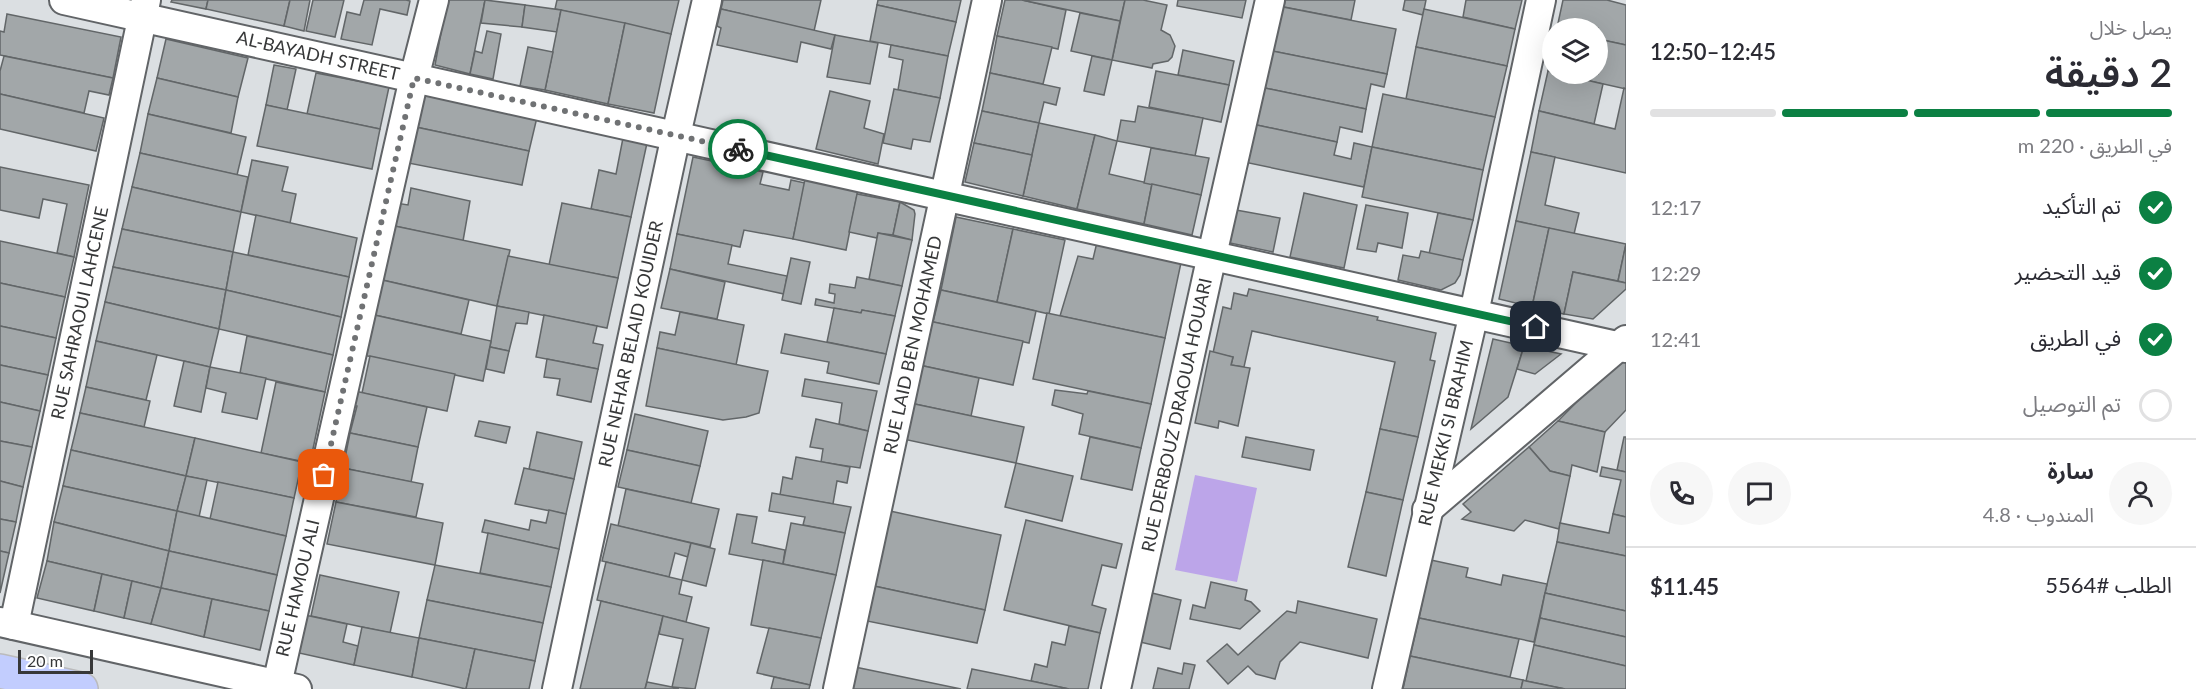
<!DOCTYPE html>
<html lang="ar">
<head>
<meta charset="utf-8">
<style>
  body { margin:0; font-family:Lato,"Noto Sans Arabic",sans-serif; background:#f7f7f7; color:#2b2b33; direction:rtl; height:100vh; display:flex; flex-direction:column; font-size:22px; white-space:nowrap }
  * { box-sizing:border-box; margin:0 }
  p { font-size:20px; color:#7c7c81 }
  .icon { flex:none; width:33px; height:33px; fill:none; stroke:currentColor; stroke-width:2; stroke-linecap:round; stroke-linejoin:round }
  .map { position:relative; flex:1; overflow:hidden; direction:ltr }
  .panel { display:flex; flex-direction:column; background:#fff; width:570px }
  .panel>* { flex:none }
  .controls { position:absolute; left:1542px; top:18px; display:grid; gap:12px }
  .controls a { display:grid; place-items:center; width:66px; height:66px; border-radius:50%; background:#fff; box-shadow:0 6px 24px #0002; font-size:30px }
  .scale { position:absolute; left:18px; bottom:15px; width:75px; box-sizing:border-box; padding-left:6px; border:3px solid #373839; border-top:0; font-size:16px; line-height:21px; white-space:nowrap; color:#373839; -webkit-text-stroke:4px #fff; paint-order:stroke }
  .pin { position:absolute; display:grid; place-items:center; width:51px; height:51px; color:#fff; margin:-26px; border-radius:12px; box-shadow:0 3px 9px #0006 }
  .courier { position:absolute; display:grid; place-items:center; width:60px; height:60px; margin:-30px; border:4px solid #0b8043; border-radius:50%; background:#fff; color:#222; box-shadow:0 2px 8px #0007 }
  .summary em { font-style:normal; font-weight:600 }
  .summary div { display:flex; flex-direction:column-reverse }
  .summary { display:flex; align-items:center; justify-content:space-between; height:102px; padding:0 24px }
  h1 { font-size:39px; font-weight:600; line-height:45px }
  .bar { display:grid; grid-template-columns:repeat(4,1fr); gap:9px 6px; align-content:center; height:72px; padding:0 24px }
  .bar i { height:8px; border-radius:4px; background:#e1e1e2 }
  .bar .active { background:#0b8043 }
  .bar p { grid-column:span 4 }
  .line { display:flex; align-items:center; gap:15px; padding:0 24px; border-top:2px solid #e1e1e2 }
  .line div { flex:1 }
  .round { display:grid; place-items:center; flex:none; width:63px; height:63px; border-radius:32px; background:#f7f7f7 }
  ol { padding:0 24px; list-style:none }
  li { display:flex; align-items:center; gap:18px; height:66px }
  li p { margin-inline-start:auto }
  li .icon { padding:6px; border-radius:50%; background:#0b8043; color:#fff; stroke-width:4 }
  li:last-child { color:#7c7c81 }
  li i { width:33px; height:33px; border:3px solid #e1e1e2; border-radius:50% }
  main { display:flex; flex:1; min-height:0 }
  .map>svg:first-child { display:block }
  .green { fill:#bca5e9 }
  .building { fill:#a2a7a9; stroke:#626668; stroke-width:1.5 }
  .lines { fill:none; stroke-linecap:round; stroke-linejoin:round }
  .minor-casing { stroke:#616467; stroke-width:32 }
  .major-casing { stroke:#bbbbbc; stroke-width:36 }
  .minor { stroke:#fff; stroke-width:28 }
  .major { stroke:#c2cdfe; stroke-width:33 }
  .done { stroke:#707274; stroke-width:6; stroke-dasharray:0 10.8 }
  .route { stroke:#0b8043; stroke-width:8 }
  .labels { text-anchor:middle; stroke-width:4.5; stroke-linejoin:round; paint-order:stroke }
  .street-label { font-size:18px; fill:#373839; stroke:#fff }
</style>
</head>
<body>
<main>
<section class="panel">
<div class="summary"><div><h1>2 دقيقة</h1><p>يصل خلال</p></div><em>12:45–12:50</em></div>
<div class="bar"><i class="active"></i><i class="active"></i><i class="active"></i><i></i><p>في الطريق · 220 m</p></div>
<ol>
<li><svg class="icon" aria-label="check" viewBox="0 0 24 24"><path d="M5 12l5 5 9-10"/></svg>تم التأكيد<p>12:17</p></li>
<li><svg class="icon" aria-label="check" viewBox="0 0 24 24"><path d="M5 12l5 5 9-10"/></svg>قيد التحضير<p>12:29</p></li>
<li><svg class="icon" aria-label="check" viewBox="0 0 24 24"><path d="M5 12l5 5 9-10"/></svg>في الطريق<p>12:41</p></li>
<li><i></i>تم التوصيل</li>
</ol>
<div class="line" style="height:108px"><a class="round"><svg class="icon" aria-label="person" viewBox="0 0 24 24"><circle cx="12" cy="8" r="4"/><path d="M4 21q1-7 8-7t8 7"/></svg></a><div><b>سارة</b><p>المندوب · 4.8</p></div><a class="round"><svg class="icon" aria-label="chat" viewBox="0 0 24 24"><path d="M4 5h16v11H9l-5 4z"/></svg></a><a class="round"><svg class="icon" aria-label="phone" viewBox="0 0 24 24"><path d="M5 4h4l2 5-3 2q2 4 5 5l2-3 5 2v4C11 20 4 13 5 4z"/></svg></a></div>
<div class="line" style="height:78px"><div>الطلب #5564</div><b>$11.45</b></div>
</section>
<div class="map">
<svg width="1626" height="689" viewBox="0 0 1626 689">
  <rect width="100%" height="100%" fill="#dbdfe2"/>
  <polygon class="green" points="1195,475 1257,488 1237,582 1175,570"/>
  <g class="building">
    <polygon points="172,0 208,0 206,9 171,2"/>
    <polygon points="208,0 290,0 284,26 206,9"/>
    <polygon points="290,0 310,0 304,31 284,26"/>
    <polygon points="313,0 344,0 335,37 306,31"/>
    <polygon points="364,0 406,0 410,1 407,15 380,9 372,45 341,39 347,12 360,15"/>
    <polygon points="447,0 485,0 470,74 435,65"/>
    <polygon points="485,0 525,5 522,27 481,23"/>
    <polygon points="557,0 679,0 671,34 555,9"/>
    <polygon points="723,0 821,0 814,31 721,9"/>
    <polygon points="878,0 961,0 956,22 877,5"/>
    <polygon points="1005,0 1022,0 1066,10 1058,49 997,36"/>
    <polygon points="1022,0 1125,0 1120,21"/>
    <polygon points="1125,0 1143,0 1167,5 1161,30 1170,35 1175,46 1172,57 1168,61 1153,64 1152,68 1112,60"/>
    <polygon points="1178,0 1246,0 1242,18 1177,6"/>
    <polygon points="1285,0 1355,0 1351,20 1284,7"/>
    <polygon points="1405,0 1426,0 1423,15 1403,10"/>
    <polygon points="1466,0 1522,0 1515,29 1463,17"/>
    <polygon points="1563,0 1607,0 1626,5 1626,45 1598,39 1598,28 1557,28"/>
    <polygon points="525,5 561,10 557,32 522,27"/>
    <polygon points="877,5 956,22 948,56 870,41"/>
    <polygon points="1278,6 1396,29 1387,74 1268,50"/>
    <polygon points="721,9 835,35 831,49 801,42 797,62 717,45 721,28 717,26"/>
    <polygon points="1424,9 1515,29 1507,66 1416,47"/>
    <polygon points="561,10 625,23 608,104 545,90"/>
    <polygon points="1080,13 1120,21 1112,60 1071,51"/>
    <polygon points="7,14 121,37 113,78 0,55 0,31 4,32"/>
    <polygon points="625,23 671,34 654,113 608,104"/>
    <polygon points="487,31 501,34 493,79 470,74 475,51 482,53"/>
    <polygon points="835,35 878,43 870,84 827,77"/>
    <polygon points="997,36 1052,47 1043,84 990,73"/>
    <polygon points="166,39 248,58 238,97 157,78"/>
    <polygon points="1598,39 1626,45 1626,89 1559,74 1598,74"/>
    <polygon points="891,45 948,56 940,98 898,90 903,60 889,57"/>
    <polygon points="528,47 553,52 545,90 520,86"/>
    <polygon points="1416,47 1507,66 1495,117 1406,99"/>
    <polygon points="1552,48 1552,72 1548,71"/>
    <polygon points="1183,50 1234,61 1229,85 1178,75"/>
    <polygon points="1268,50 1387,74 1384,87 1371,84 1366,109 1260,87"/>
    <polygon points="4,56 113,78 109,95 89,91 84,113 0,94 0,71"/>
    <polygon points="1092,56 1112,60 1104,95 1084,91"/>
    <polygon points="274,65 296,69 287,110 266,105"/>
    <polygon points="1156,71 1229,85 1221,122 1149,107"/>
    <polygon points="1548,71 1603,84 1594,124 1539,111"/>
    <polygon points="316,73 389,87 380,129 307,114"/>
    <polygon points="990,73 1060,88 1056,105 1044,102 1039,123 982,111"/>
    <polygon points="157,78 238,97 231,133 148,114"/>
    <polygon points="1260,87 1366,109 1362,132 1340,127 1337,142 1252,124"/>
    <polygon points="419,88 538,113 529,151 411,126"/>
    <polygon points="1624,88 1626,89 1626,173 1531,152 1539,111 1615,129"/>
    <polygon points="894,89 940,98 930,142 913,139 911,149 883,143"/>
    <polygon points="830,91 870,101 864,128 884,134 878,164 816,149"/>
    <polygon points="0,94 104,118 96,151 0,129"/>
    <polygon points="1383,94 1495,117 1483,170 1372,147"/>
    <polygon points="266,105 380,129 372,169 257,146"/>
    <polygon points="1138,106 1203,118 1195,156 1117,141 1121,120 1135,122"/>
    <polygon points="982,111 1039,123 1032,155 974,143"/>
    <polygon points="148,114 246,137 237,175 140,153"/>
    <polygon points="1039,123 1095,135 1077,209 1023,196"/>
    <polygon points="1252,124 1337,142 1334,155 1351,159 1354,143 1372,147 1364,187 1244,162"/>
    <polygon points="411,126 529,151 522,185 403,162"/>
    <polygon points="1095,135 1117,141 1109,174 1152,184 1144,224 1077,209"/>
    <polygon points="623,138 647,143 631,217 591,209 599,170 616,174"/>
    <polygon points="974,143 1032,155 1023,196 965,182"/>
    <polygon points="1372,147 1483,170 1473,220 1362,197"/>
    <polygon points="1151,148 1209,158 1201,195 1144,183"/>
    <polygon points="1531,152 1555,157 1545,205 1579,213 1574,234 1516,221"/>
    <polygon points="140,153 248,177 241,212 132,187"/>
    <polygon points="693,157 763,172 760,184 789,190 791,180 805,183 793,239 744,230 740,247 677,234"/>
    <polygon points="252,160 288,167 282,191 296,194 290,223 241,212"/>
    <polygon points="0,167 89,185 74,257 57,253 67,204 43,199 39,218 0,210"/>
    <polygon points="805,179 858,190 846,250 793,239"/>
    <polygon points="1152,184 1201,195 1192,235 1144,224"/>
    <polygon points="132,187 241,212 233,252 122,229"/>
    <polygon points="411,188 470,201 463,241 390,225 396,203 408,205"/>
    <polygon points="1304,193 1357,205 1344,268 1290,257"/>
    <polygon points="857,194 900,202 893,235 878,233 877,238 849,232"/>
    <polygon points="900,202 914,210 915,214 912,240 893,235"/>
    <polygon points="562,203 631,217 618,278 549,265"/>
    <polygon points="1366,205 1408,213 1402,248 1378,243 1376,252 1357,249"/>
    <polygon points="1236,210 1280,218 1273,252 1230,243"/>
    <polygon points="1438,213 1473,220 1463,260 1429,254"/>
    <polygon points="256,215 357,238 349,277 248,255"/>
    <polygon points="956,217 1013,229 997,302 941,290"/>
    <polygon points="1516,221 1549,228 1532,307 1499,299"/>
    <polygon points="390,225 510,250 497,306 378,279"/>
    <polygon points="1549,228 1626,244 1618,281 1573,272 1564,314 1532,307"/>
    <polygon points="122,229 233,252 226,290 113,267"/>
    <polygon points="1013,229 1065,240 1049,314 997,302"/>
    <polygon points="878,233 912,240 902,286 869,279"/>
    <polygon points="677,234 732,245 728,264 787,276 784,294 670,269"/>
    <polygon points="1098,238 1182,258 1165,338 1060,316 1078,256 1093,259"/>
    <polygon points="0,241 74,257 65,297 0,283"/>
    <polygon points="1626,244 1626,283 1618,281"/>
    <polygon points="1421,251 1463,260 1460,275 1455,283 1441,290 1398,280 1403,255 1419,258"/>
    <polygon points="233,252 349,277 341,317 226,290"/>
    <polygon points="508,256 618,278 607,328 497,306"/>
    <polygon points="791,258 810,262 801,304 782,300"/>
    <polygon points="113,267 226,290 219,329 105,302"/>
    <polygon points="670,269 725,282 717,319 661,308"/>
    <polygon points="1573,272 1626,283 1626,289 1593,319 1564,314"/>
    <polygon points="857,277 902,286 895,316 862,310 861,313 815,305 816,299 834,303 835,294 829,293 830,284 855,288"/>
    <polygon points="378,279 469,300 461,334 370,314"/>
    <polygon points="0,283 65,297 56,338 0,326"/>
    <polygon points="1249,289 1378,317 1377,320 1436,333 1430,360 1435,361 1418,437 1380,429 1395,362 1252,331 1244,367 1231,365 1233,357 1213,353 1223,307 1231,309 1234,293 1247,296"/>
    <polygon points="226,290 341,317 333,355 219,329"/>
    <polygon points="941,290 1036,311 1029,343 933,322"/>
    <polygon points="105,302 219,329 210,367 96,341"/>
    <polygon points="497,306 529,312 527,324 516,323 509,351 490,347"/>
    <polygon points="834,308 861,313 862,310 895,316 886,354 827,342"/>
    <polygon points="680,312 744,325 736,365 657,348 660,332 675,335"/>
    <polygon points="1047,313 1165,338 1151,404 1033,379"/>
    <polygon points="370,314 491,341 483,381 363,355"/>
    <polygon points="544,315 597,326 593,343 603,345 598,369 536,357"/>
    <polygon points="929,321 1023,341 1013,385 919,365"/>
    <polygon points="0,326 56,338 48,375 0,365"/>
    <polygon points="785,334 886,354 879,384 827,373 829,362 781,353"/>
    <polygon points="247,336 333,355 325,392 240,373"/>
    <polygon points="1493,339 1524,346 1508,397 1471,429"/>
    <polygon points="96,341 157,355 146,400 86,387"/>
    <polygon points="1524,346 1561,354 1535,374 1517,369"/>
    <polygon points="490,347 509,351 504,373 486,369"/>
    <polygon points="657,348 768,371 759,413 746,417 723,420 646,406"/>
    <polygon points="1210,351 1233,357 1231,365 1250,368 1238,426 1219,421 1218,428 1195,423"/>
    <polygon points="1624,354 1626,356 1626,410 1605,432 1558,421"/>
    <polygon points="370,356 455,374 447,411 362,393"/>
    <polygon points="547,359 598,369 591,402 557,395 560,379 544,377"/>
    <polygon points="184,361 210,367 201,412 174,406"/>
    <polygon points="0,365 48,375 40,411 0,402"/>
    <polygon points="919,365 979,378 971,416 910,403"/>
    <polygon points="210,367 266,378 257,419 222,412 226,393 206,388"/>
    <polygon points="805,379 877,391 868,431 839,424 842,403 802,396"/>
    <polygon points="276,382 325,392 310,463 261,453"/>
    <polygon points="86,387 150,401 144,427 80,413"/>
    <polygon points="1055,390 1087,394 1088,391 1151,404 1141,448 1079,434 1083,414 1052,405"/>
    <polygon points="355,391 427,407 418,447 350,433 357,406 352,405"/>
    <polygon points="0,402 40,411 32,447 0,441"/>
    <polygon points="910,403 1024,427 1016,463 903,439"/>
    <polygon points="80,413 195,438 186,476 71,450"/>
    <polygon points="635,414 708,431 700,466 627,450"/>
    <polygon points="816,419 868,431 860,468 821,462 823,449 810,447"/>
    <polygon points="479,421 510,427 506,443 475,436"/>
    <polygon points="1558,421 1605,432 1597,472 1572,465 1570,476 1550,471 1529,447"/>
    <polygon points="1380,429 1418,437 1403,500 1366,492"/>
    <polygon points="537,432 582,442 574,479 529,469"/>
    <polygon points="350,433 418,447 411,482 343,468"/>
    <polygon points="1090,437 1141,448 1132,490 1081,479"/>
    <polygon points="1246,437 1314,450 1310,470 1242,457"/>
    <polygon points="1624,437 1626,437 1626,472 1617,470"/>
    <polygon points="195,438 302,462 294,498 186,476"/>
    <polygon points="0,441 32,447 23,487 0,481"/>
    <polygon points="1529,447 1550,471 1570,476 1559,529 1525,520 1514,531 1462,519 1471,512 1463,504"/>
    <polygon points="71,450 186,476 177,511 63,486"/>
    <polygon points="627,450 700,466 691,503 618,487"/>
    <polygon points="796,457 850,467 847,483 837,481 833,504 780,495 783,477 792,479"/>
    <polygon points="1016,463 1073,476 1062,521 1005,507"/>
    <polygon points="1602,467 1626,472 1626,517 1613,514 1621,480 1600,476"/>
    <polygon points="343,468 423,484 416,517 336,502"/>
    <polygon points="524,468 574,479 566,514 515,504"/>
    <polygon points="186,476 207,480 199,517 177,511"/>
    <polygon points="0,481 23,487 16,522 0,519"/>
    <polygon points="218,482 294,498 286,536 210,519"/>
    <polygon points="63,486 177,511 169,551 54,522"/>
    <polygon points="626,489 719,509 710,547 618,526"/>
    <polygon points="1366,492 1403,500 1386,576 1348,567"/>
    <polygon points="772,493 851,507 845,533 803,525 805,517 769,511"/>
    <polygon points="336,502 443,523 435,565 327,544"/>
    <polygon points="549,510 566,514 559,549 482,532 485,520 529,530 531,520 546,523"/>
    <polygon points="177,511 286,536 277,575 169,551"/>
    <polygon points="890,511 1001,535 985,610 874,586"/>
    <polygon points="737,514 757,517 752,543 785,550 783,564 729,554"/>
    <polygon points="1613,514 1626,517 1626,556 1557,542 1560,523 1609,533"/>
    <polygon points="0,519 16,522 9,553 0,551"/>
    <polygon points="1026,520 1122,544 1116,568 1102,565 1092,605 1106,609 1100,633 1004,610"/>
    <polygon points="54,522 169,551 161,588 47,561"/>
    <polygon points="791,523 845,533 836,575 783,564"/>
    <polygon points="611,524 691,543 688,557 675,553 669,577 602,561"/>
    <polygon points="488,533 559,549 551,587 480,573"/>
    <polygon points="1557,542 1626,556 1626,611 1545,593"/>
    <polygon points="691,543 715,549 706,586 682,580"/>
    <polygon points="0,551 9,553 0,593"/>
    <polygon points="169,551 277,575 269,611 161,588"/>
    <polygon points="763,560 836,575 821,638 751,625"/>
    <polygon points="1431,560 1468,568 1466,577 1501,585 1503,575 1547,584 1534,642 1419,618"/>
    <polygon points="47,561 102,574 94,611 37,598"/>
    <polygon points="606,562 682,580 679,594 692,597 686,622 597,600"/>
    <polygon points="435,565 551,587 543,623 427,600"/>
    <polygon points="102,574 132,581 124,618 94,611"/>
    <polygon points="320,575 399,592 390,633 311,616"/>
    <polygon points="132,581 161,588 151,624 124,618"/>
    <polygon points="1211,582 1247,590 1245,600 1251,602 1260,611 1240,629 1190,619 1193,605 1205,608"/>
    <polygon points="874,586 985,610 977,643 867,621"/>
    <polygon points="161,588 212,599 204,637 151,624"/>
    <polygon points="1152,593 1181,600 1170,649 1140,642"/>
    <polygon points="1545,593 1626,611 1626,637 1540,618"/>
    <polygon points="212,599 269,611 260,650 204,637"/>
    <polygon points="427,600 543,623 535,661 419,638"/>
    <polygon points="601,601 663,616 645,689 580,689"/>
    <polygon points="1298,601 1377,619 1368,658 1300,642 1280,662 1275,679 1256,674 1248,666 1228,684 1207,661 1227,644 1238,655 1287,611 1296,613"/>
    <polygon points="305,615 347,624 343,642 358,646 354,665 299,653"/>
    <polygon points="663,616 709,628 695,689 672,687 683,639 659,634"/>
    <polygon points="1419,618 1519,639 1510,677 1410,656"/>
    <polygon points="1540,618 1626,637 1626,666 1534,645"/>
    <polygon points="1069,626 1100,633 1088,689 1069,689 1031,681 1035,664 1047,667 1052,642 1065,645"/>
    <polygon points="362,627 419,638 412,677 354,665"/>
    <polygon points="769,628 821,638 810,685 757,673"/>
    <polygon points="419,638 475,649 466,689 412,677"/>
    <polygon points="1534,645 1626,666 1626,689 1565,689 1526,681"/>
    <polygon points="475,649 535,661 529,689 466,689"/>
    <polygon points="1410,656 1523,680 1521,689 1403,689"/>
    <polygon points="1184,663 1195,665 1189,689 1153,689 1158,668 1182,674"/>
    <polygon points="855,667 961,689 850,689"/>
    <polygon points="972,669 1031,681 1069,689 967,689"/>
    <polygon points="774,677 810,685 809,689 771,689"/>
    <polygon points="1523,680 1526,681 1565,689 1521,689"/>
    <polygon points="647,682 672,687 679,689 645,689"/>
  </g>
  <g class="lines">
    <g class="minor-casing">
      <g id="minor">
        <polyline points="64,0 1626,348"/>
        <polyline points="1427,510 1626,340"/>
        <polyline points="0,622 297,689"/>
        <polyline points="14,625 146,0"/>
        <polyline points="276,689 414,78 434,0"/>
        <polyline points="557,689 676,135 707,0"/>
        <polyline points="838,689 987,0"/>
        <polyline points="1116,689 1212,255 1270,0"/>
        <polyline points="1387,689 1474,313 1541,0"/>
      </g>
    </g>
    <g class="major-casing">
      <polyline id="major" points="0,671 81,689"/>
    </g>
    <use href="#minor" class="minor"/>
    <use href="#major" class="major"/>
  </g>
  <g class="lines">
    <polyline class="done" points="324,475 414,78 738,149"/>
    <polyline class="route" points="738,149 1536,327"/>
  </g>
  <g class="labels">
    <g class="street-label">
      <text transform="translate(318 56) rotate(13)" y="6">AL-BAYADH STREET</text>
      <text transform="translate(80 313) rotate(-78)" y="6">RUE SAHRAOUI LAHCENE</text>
      <text transform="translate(631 344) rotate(-78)" y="6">RUE NEHAR BELAID KOUIDER</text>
      <text transform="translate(913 345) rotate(-78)" y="6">RUE LAID BEN MOHAMED</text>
      <text transform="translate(1177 415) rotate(-78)" y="6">RUE DERBOUZ DRAOUA HOUARI</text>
      <text transform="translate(1446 433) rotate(-77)" y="6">RUE MEKKI SI BRAHIM</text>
      <text transform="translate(298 588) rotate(-77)" y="6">RUE HAMOU ALI</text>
    </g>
  </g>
</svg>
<div class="controls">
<a><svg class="icon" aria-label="layers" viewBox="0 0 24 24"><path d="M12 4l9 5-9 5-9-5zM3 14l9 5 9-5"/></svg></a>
</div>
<div class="scale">20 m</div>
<div class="pin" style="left:324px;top:475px;background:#ea580c"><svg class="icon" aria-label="bag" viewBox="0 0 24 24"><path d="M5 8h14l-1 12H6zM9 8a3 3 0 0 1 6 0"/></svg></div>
<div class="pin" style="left:1536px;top:327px;background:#1f2937"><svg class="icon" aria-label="home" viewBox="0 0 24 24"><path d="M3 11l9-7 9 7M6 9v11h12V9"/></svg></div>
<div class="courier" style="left:738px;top:149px"><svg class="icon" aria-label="bike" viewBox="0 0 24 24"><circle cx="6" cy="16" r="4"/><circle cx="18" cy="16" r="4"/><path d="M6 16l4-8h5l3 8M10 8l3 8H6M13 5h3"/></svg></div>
</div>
</main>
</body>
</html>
